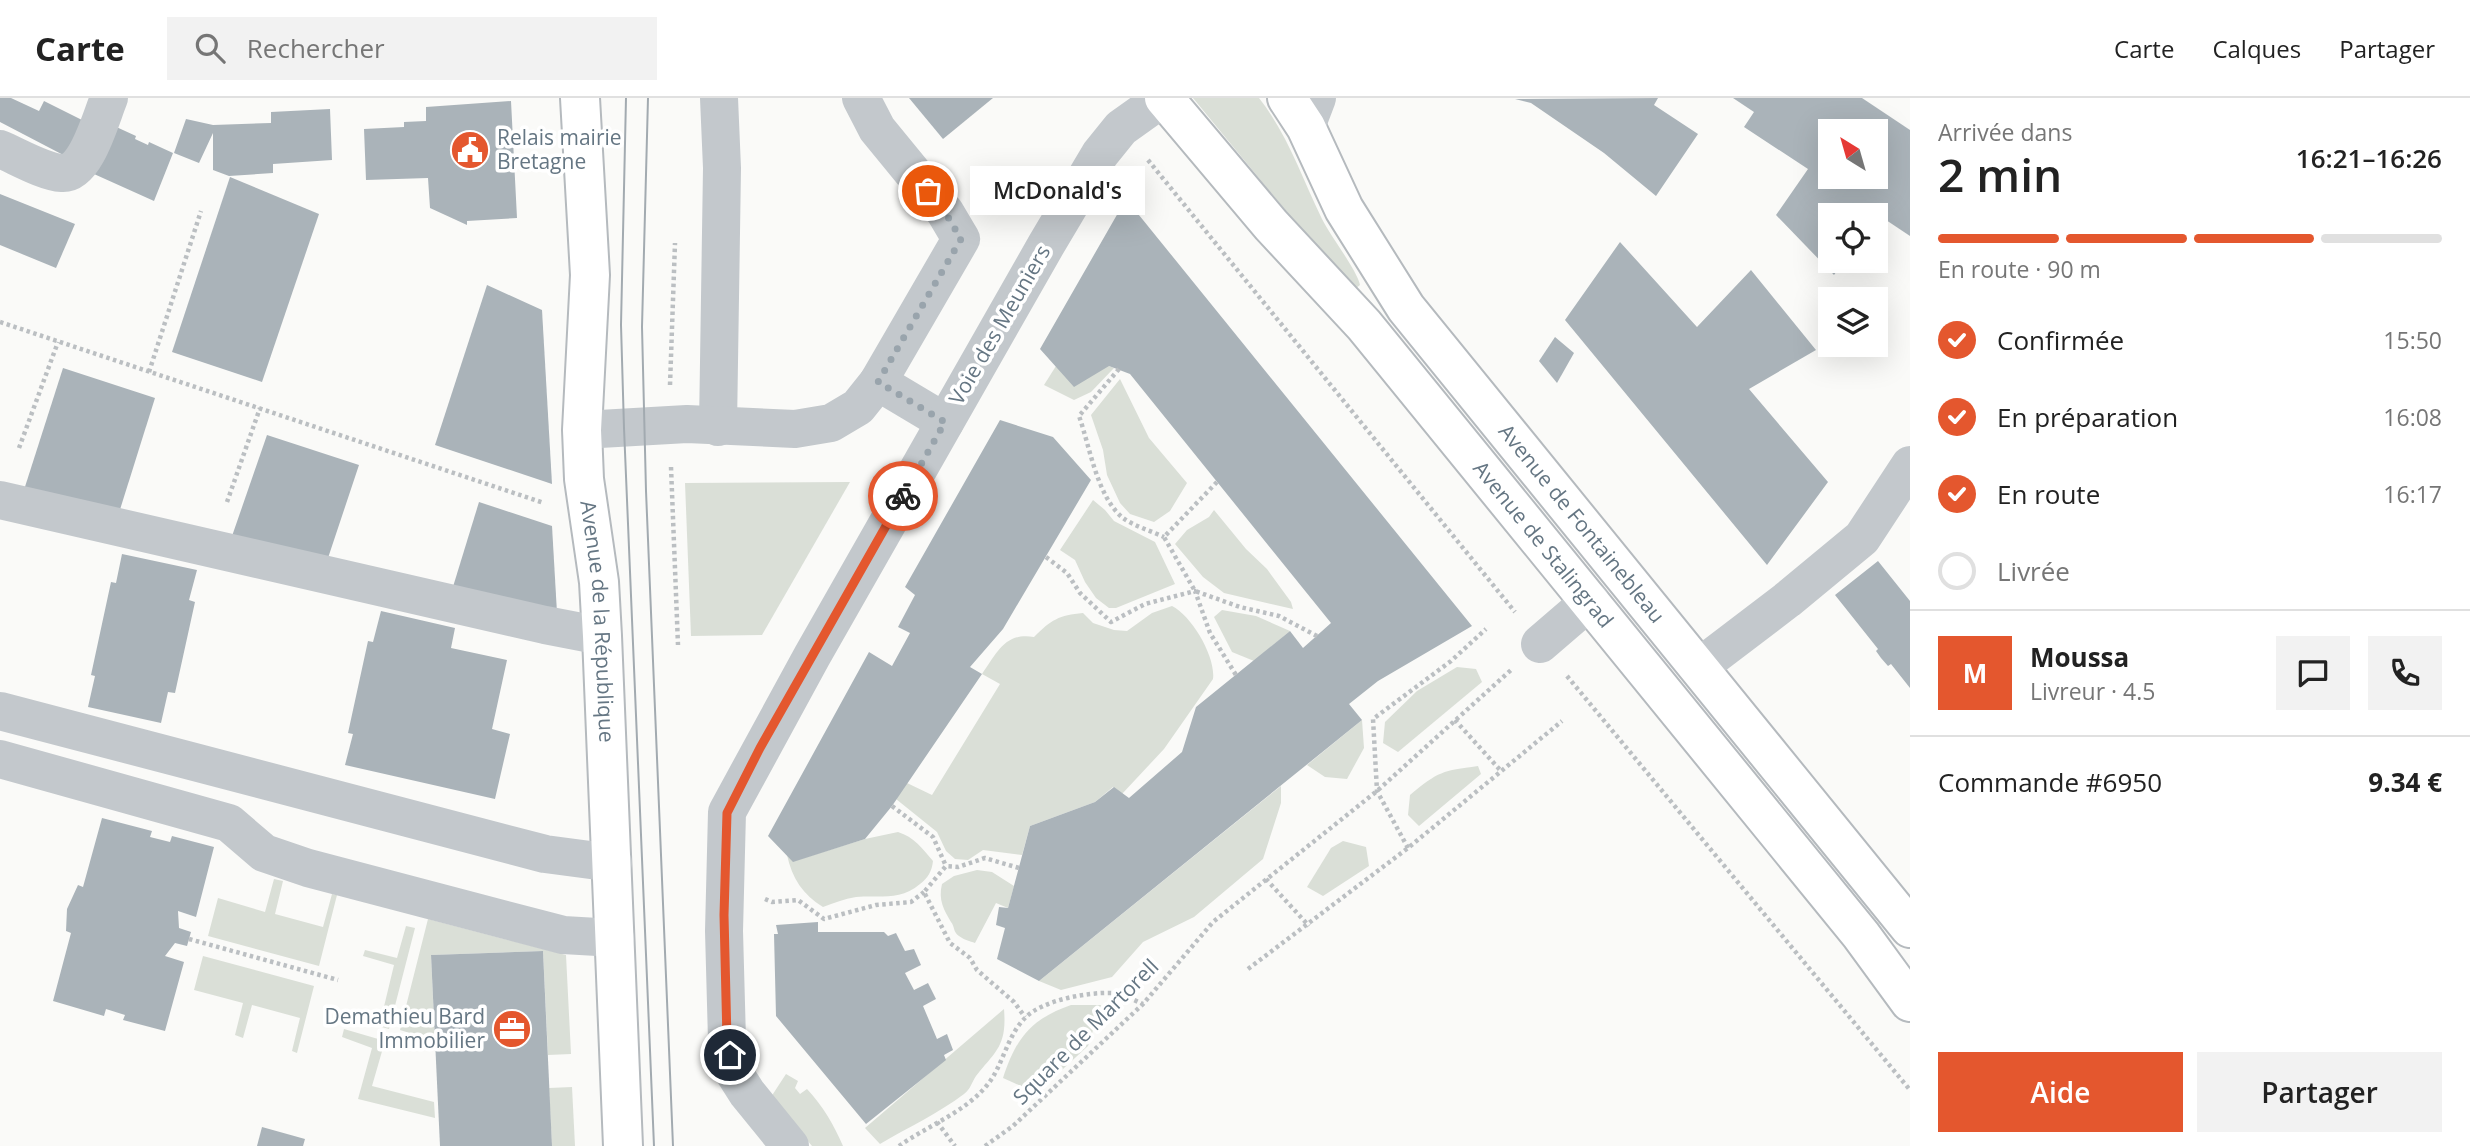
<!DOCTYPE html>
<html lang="fr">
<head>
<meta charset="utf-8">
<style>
  body { margin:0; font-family:"Open Sans",sans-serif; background:#f2f2f2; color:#222; height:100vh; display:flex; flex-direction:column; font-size:26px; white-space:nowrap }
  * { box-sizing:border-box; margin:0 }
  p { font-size:23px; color:#767676 }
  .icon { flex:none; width:38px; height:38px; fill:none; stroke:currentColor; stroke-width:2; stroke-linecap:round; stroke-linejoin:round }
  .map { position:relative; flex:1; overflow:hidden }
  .details { display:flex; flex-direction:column; background:#fff; width:560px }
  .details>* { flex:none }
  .needle { width:46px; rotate:323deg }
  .fabs { position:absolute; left:1818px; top:21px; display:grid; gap:14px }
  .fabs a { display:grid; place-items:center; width:70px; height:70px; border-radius:0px; background:#fff; box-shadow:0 7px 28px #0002; font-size:35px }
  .pin { position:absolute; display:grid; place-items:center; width:60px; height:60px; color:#fff; margin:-30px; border:4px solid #fff; border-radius:50%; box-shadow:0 2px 7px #0007 }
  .courier { position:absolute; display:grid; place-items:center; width:70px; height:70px; margin:-35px; border:5px solid #e4572e; border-radius:50%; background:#fff; color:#222; box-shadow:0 2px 9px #0007 }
  .bubble { position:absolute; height:49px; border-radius:0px; background:#fff; box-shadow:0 7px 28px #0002; font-size:23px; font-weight:600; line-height:49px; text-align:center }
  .overview em { font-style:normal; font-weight:600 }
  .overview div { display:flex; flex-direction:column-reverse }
  .overview { display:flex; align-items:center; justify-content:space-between; height:119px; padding:0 28px }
  h1 { font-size:46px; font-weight:600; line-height:52px }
  .bar { display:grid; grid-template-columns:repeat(4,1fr); gap:10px 7px; align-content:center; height:84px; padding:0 28px }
  .bar i { height:9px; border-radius:5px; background:#e0e0e0 }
  .bar .active { background:#e4572e }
  .bar p { grid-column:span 4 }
  .line { display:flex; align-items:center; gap:18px; padding:0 28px; border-top:2px solid #e0e0e0 }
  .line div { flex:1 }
  .round { display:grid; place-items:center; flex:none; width:74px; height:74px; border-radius:0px; background:#f2f2f2 }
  ol { padding:0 28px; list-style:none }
  li { display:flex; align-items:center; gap:21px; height:77px }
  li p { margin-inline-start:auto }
  li .icon { padding:7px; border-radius:50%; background:#e4572e; color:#fff; stroke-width:4 }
  li:last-child { color:#767676 }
  li i { width:38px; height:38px; border:4px solid #e0e0e0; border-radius:50% }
  .action { display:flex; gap:14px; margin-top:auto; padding:14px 28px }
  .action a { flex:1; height:80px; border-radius:0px; background:#e4572e; color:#fff; font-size:28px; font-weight:600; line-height:80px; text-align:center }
  .action a+a { background:#f2f2f2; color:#222 }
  header { display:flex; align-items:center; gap:42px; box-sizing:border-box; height:98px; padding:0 35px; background:#fff; border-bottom:2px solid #e0e0e0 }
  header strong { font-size:33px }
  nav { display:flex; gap:38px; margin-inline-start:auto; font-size:24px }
  .search { width:490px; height:63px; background:#f2f2f2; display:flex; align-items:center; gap:18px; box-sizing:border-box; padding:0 24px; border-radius:0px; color:#767676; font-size:26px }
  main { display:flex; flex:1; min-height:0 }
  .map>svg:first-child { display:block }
  .green { fill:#dadfd7 }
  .building { fill:#aab3b9; fill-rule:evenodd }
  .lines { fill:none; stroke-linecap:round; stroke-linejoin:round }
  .major-casing { stroke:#b5babe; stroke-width:42 }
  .path { stroke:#bbbfc2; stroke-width:4.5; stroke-dasharray:3.5 3.5; stroke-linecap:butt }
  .minor { stroke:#c3c8cc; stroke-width:38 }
  .major { stroke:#fff; stroke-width:38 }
  .tram { stroke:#a2aab0; stroke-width:2 }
  .done { stroke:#99a4ac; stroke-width:7; stroke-dasharray:0 12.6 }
  .route { stroke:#e4572e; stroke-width:9 }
  .labels { text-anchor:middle; stroke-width:7; stroke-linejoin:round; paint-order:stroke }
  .poi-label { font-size:21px; fill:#657683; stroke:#fff; text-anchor:start }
  .street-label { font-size:21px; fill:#657683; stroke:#fff }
</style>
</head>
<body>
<header>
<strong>Carte</strong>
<div class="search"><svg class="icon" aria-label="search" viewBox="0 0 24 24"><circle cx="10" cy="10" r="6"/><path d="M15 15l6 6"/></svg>Rechercher</div>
<nav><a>Carte</a><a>Calques</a><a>Partager</a></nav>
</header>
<main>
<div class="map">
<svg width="1910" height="1048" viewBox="0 0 1910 1048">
  <rect width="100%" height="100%" fill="#fafaf8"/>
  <g class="green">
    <path d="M1193,0H1259C1288,37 1302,80 1322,121C1331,139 1357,172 1360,187L1355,191L1328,164Z"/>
    <polygon points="1056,268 1109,268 1114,270 1091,294 1074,302 1044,287"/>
    <polygon points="1120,281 1149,340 1187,385 1170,413 1154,424 1130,416 1120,405 1107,377 1103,352 1091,317"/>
    <polygon points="850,384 762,537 691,538 685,385"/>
    <polygon points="1093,402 1105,412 1114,423 1155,444 1175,486 1116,510 1109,510 1096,500 1085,484 1075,462 1060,452"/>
    <polygon points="1214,412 1246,451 1267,471 1291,504 1293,511 1224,495 1203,479 1175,446 1187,432 1209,419"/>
    <path d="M1172,508C1192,518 1216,559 1213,581L1164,651L1122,696L1113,689L1095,704L1030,728L1022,757L983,752L968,762L955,761L946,753L937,734L896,701L907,685L932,697L1000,586L982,576C997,555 1005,534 1034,539C1051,522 1059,517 1083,515L1093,525L1114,532L1127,533L1152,515Z"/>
    <polygon points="1222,512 1256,518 1290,533 1254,563 1232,554 1214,519"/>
    <polygon points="1457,569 1476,571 1482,584 1398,654 1383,645 1385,624 1417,593"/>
    <polygon points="1362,622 1364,650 1347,681 1325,679 1307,667"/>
    <path d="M1478,668L1481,676L1419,728L1408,717L1410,697C1439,673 1442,673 1478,668Z"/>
    <polygon points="1281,688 1281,705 1263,761 1194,819 1143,844 1112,879 1061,892 1039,883"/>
    <path d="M898,734C914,739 922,750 933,763C932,773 928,780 920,786C900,803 880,797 856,799C844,801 834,805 823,809C803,797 792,780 787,757L794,763L865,741Z"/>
    <polygon points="1343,743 1366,749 1369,768 1323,798 1307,789 1331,750"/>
    <path d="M977,772L992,774L1014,788L1008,810L996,805L975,845C970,843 964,842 959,838C953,834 955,829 951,824C944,812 938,802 942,786L954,778Z"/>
    <polygon points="274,781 283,783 275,816 323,829 332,796 337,797 319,868 208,838 218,800 265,814"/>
    <polygon points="428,821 566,857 571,956 548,957 543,853 431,857 435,943 400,932"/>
    <polygon points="406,828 415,830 389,931 346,919 348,912 381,921 394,867 363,858 365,852 397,860"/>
    <polygon points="203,858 314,888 297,955 292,953 300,920 252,907 243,940 235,937 243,905 194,892"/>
    <path d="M1071,907H1101L1088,948L1051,982L1034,994L1003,980C1016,940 1031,921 1071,907Z"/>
    <path d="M1004,911C1007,948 996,953 976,978C972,984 970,992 964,996C939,1015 907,1030 880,1046L865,1030Z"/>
    <polygon points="344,931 385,943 372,988 434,1004 435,1020 358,1001 372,950 342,939"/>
    <path d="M786,976L798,983L795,990L800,996L807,991C823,1008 834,1027 843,1048H812L771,999Z"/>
    <polygon points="572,989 575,1048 552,1048 549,990"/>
  </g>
  <g class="building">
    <polygon points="0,0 11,0 39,13 44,3 84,23 69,60 0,24"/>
    <polygon points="909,0 993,0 943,41"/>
    <polygon points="1658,0 1654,7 1698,36 1656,98 1604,55 1531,5 1515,1"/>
    <path d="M1733,0H1862L1910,32V138L1877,116L1830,117V163H1844L1834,177L1776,117L1808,71L1744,29L1754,14ZM1830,33H1876V79H1830Z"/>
    <polygon points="511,3 517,120 467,123 467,127 430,110 428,80 366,82 364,31 404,29 404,24 426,23 426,9"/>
    <polygon points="330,11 332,62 273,66 273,75 229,78 213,72 213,35 199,65 174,55 186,21 213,27 271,25 271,14"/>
    <polygon points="112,27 136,38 135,41 148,47 149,44 173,55 154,103 94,76"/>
    <polygon points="230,79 319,116 262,284 172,254"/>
    <polygon points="0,96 75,126 56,170 0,147"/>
    <polygon points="1126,101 1472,528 1378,583 1349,606 1362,622 1039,883 997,861 1005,830 996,827 999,809 1008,810 1030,728 1095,704 1114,689 1129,700 1182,654 1196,609 1290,533 1303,550 1331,525 1130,276 1109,268 1074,289 1040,251"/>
    <polygon points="1620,144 1697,229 1751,172 1816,252 1749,291 1828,384 1767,467 1565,222"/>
    <polygon points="487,187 542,212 552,386 435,347"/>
    <polygon points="1555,239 1574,255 1557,285 1539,263"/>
    <polygon points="63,270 155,300 118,418 23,395"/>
    <polygon points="1000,322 1053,339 1091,382 1003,531 970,569 982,576 892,708 865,741 793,764 768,738 869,554 892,568 910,535 898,529 915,497 905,489"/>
    <polygon points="267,337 359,367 327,463 231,441"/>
    <polygon points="479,404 552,428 557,515 452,492"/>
    <polygon points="122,456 197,472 189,502 195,504 175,595 168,594 161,625 88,609 95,578 91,577 111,484 116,485"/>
    <polygon points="1878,463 1910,503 1910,590 1891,566 1888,568 1881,560 1876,553 1878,551 1835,497"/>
    <polygon points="381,513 455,530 451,550 507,562 492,631 510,636 495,701 345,667 353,636 348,635 368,543 373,544"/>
    <polygon points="102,720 152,733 150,739 170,744 172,738 214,749 196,819 178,813 179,830 191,834 187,848 175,845 165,858 184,864 165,933 123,922 125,917 106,911 104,918 53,903 71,835 66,833 67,811 78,787 83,789"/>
    <polygon points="818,824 818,834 884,834 888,838 896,835 905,853 914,851 921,867 905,875 914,892 928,885 936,901 923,908 937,941 947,936 953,952 944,957 946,962 866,1026 776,918 774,836 778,836 776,827"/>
    <polygon points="543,853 552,1048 440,1048 431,857"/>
    <polygon points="262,1029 305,1041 303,1048 257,1048"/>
  </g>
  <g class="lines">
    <g class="major-casing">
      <g id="major">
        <path id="s1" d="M580,0L590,177L582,332L584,381L599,484L602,538L623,1048"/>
        <path id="s2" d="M1164,0L1271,127L1364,227L1861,837L1910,904"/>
        <path id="s3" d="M1287,0L1306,29L1344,111L1406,210L1910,830"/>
      </g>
    </g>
    <g class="path">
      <polyline points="1148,62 1515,514"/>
      <polyline points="0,224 544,405"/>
      <path d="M1119,271L1079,318C1090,349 1097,399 1123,420C1134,428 1151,433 1164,439"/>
      <polyline points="149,274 201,113"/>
      <polyline points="670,287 675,145"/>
      <polyline points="19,350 58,244"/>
      <polyline points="671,369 678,547"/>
      <polyline points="1217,384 1164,439 1195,493 1240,509 1279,518 1317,538"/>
      <polyline points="227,404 260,310"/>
      <polyline points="1046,459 1067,475 1080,495 1111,524 1145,506 1195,493 1210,535 1236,577"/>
      <polyline points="1567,578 1910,992"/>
      <polyline points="1455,622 1501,673"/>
      <polyline points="892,708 933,739 946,768"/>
      <polyline points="1408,750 1377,693 1373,621 1451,563 1486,531"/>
      <polyline points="1019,770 985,760 958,769 946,768 924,794 950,845 970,860 977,872 1014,904 1025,919"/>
      <polyline points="1266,781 1309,828"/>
      <polyline points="765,801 772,804 798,802 824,821 876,807 911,804 924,794"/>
      <polyline points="189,841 338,882"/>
      <polyline points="1248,871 1408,750 1562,623"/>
      <polyline points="937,1024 955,1048"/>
      <path d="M899,1048C927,1028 966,1014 988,986C1003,967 1007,938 1025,920C1042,902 1088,894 1112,895C1122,895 1133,902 1143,906"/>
      <polyline points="985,1048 1013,1028 1143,906 1213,824 1377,693 1511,572"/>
    </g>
    <g class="minor">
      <polyline points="861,0 877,31 945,114 961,141 878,284"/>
      <polyline points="1306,29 1317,0"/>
      <path d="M0,51C17,58 44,74 62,75C86,77 101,19 109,0"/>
      <polyline points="718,329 722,70 719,0"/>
      <polyline points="582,332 687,326 795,331 831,325 858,309 878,284 945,324"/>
      <polyline points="0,402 545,527 602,538"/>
      <polyline points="1540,546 1590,503"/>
      <polyline points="1699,569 1787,502 1862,440 1910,367"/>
      <polyline points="0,613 545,756 613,765"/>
      <polyline points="0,661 229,725 264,755 308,770 563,837 615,840"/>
      <polyline points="790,1048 747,995 733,973 727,942 724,833 727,714 812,558 1046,147 1100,56 1121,30 1163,0"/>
    </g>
    <use href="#major" class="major"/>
    <g class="tram">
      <polyline points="626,0 621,227 624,330 654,1048"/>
      <polyline points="648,0 642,229 646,393 673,1048"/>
    </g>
  </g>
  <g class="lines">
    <polyline class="done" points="903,398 945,324 878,284 961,141 945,114 928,93"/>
    <polyline class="route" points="730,957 727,942 724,817 727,715 760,650 903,398"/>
  </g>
  <defs>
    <g id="civic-disc" transform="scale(2.0125)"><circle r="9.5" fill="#e4572e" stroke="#fff"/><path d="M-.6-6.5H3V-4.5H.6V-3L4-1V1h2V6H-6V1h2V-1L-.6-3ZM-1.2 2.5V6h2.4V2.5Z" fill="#fff"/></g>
    <g id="office-disc" transform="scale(2.0125)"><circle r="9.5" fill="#e4572e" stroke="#fff"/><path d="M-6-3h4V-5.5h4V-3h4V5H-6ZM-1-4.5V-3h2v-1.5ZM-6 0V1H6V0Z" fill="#fff"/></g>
  </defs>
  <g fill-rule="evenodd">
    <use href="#civic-disc" x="470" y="52"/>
    <use href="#office-disc" x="512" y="931"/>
  </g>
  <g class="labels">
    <g class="poi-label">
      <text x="497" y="47">Relais mairie<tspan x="497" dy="24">Bretagne</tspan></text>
      <text x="485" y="926" text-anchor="end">Demathieu Bard<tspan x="485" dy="24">Immobilier</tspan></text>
    </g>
    <g class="street-label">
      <text transform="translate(1000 227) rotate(-60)" y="7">Voie des Meuniers</text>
      <text dy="7" stroke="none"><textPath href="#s3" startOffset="520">Avenue de Fontainebleau</textPath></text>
      <text dy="7" stroke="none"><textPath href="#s2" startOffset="586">Avenue de Stalingrad</textPath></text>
      <text dy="7" stroke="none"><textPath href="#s1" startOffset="525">Avenue de la République</textPath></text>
      <text transform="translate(1086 934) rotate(-45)" y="7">Square de Martorell</text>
    </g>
  </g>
</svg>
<div class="fabs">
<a><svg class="needle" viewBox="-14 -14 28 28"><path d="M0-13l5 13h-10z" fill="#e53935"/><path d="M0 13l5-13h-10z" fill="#767676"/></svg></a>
<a><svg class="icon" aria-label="locate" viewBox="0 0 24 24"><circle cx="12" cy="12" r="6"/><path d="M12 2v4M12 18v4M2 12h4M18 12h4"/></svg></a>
<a><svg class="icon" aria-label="layers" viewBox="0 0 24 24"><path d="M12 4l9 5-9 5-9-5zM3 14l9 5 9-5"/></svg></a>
</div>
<div class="pin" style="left:928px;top:93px;background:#ea580c"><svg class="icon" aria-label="bag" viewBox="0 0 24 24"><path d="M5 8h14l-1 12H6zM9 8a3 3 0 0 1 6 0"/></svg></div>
<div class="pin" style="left:730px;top:957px;background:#1f2937"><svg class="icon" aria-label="home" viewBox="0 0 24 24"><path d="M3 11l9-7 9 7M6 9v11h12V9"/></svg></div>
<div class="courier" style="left:903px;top:398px"><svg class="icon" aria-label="bike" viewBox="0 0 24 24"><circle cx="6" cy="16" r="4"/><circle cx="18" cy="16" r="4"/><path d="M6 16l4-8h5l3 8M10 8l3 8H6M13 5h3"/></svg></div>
<div class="bubble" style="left:970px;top:68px;width:175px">McDonald's</div>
</div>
<section class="details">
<div class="overview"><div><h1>2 min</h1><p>Arrivée dans</p></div><em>16:21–16:26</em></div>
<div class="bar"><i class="active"></i><i class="active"></i><i class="active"></i><i></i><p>En route · 90 m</p></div>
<ol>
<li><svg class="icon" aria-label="check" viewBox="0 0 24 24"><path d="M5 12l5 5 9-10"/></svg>Confirmée<p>15:50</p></li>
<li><svg class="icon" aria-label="check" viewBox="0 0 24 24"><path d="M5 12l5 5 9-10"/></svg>En préparation<p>16:08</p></li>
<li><svg class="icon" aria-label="check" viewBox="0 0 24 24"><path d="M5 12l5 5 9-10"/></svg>En route<p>16:17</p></li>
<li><i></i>Livrée</li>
</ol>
<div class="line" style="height:126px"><b class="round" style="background:#e4572e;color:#fff">M</b><div><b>Moussa</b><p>Livreur · 4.5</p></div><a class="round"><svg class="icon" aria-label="chat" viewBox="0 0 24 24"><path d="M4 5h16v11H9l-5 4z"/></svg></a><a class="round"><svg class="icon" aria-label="phone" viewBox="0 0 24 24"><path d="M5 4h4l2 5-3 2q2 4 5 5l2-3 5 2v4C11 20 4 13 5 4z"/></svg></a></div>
<div class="line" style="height:91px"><div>Commande #6950</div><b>9.34 €</b></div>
<div class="action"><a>Aide</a><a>Partager</a></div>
</section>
</main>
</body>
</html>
